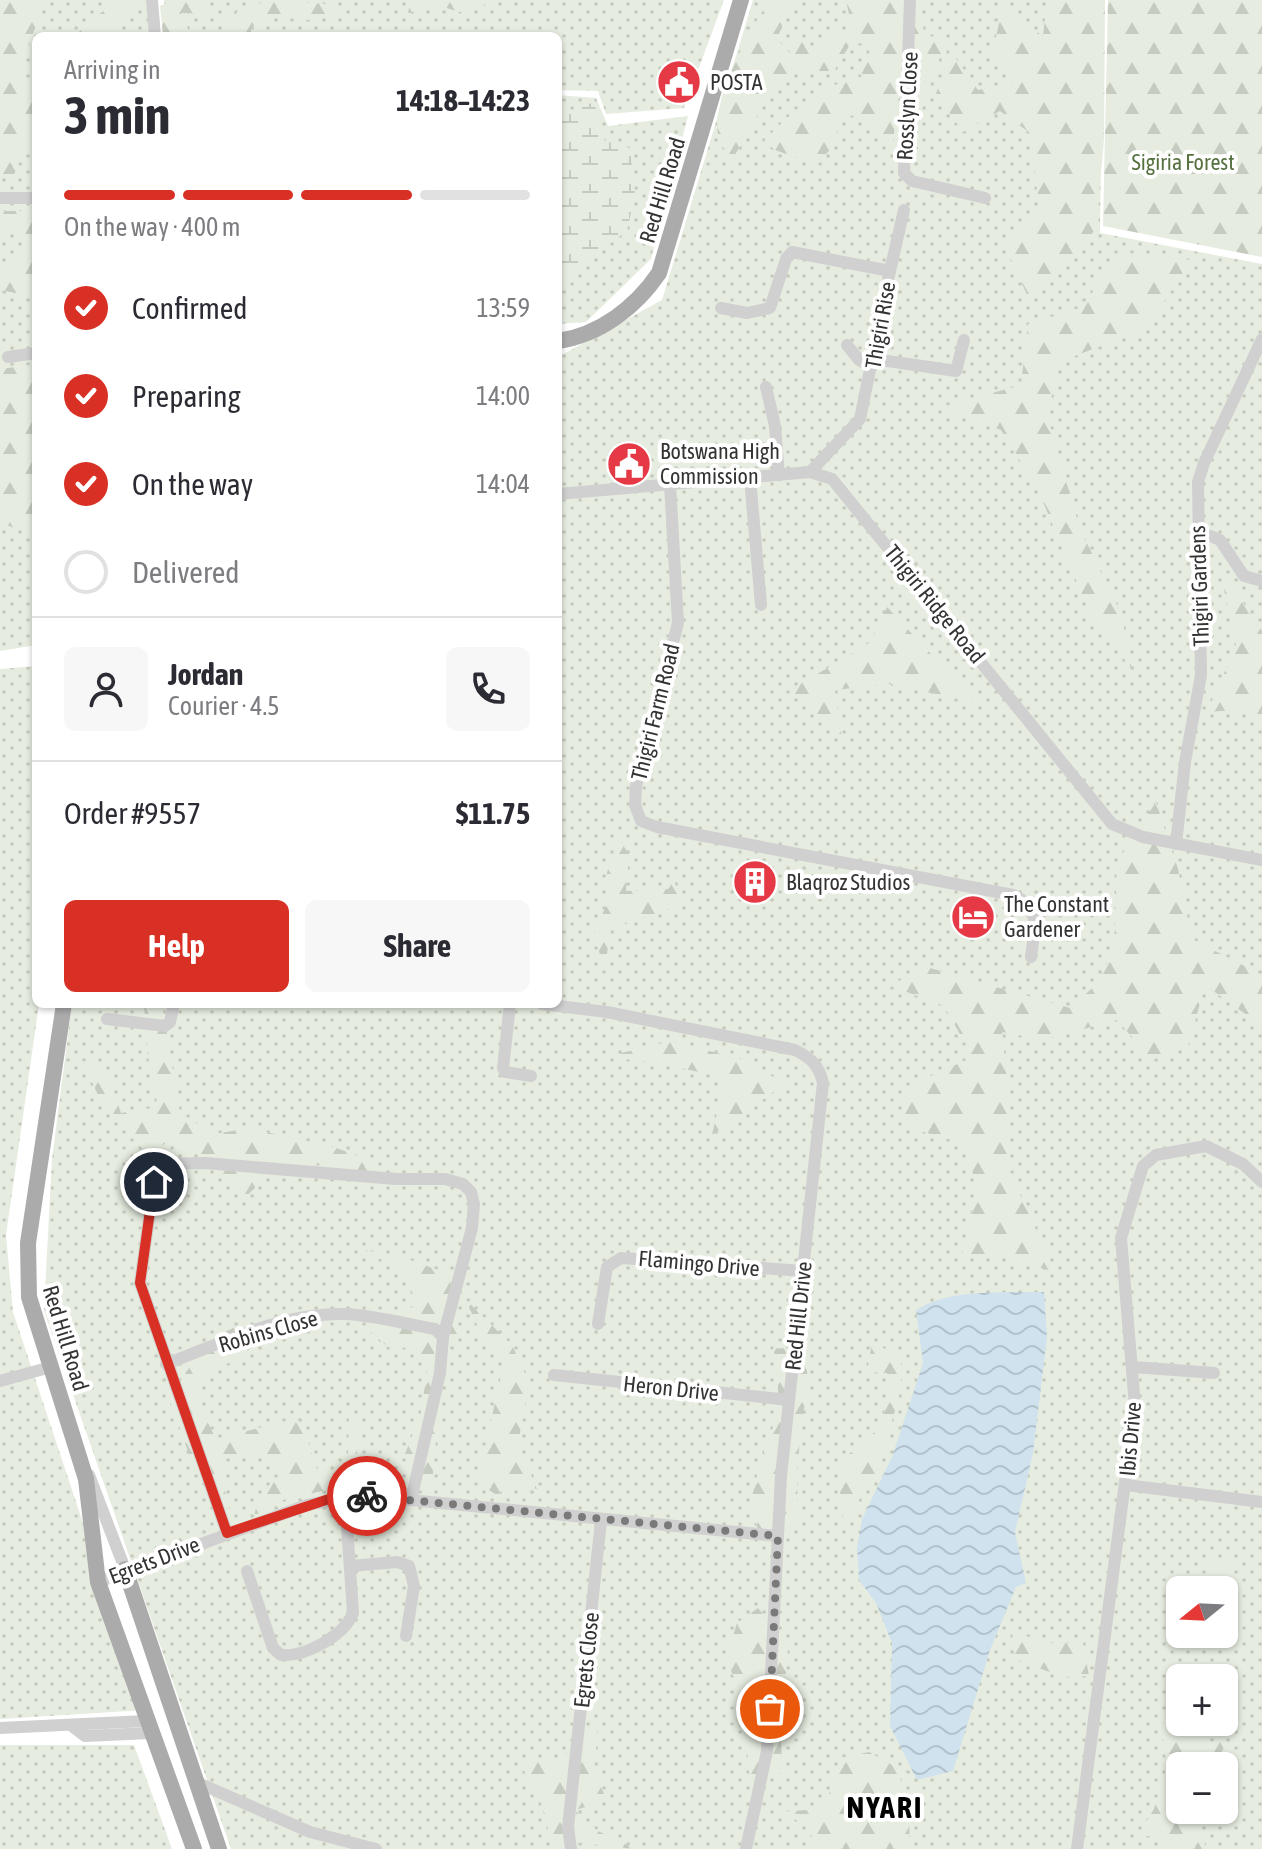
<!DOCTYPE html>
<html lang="en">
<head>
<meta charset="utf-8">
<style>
  body { margin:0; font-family:"Asap Condensed",sans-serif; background:#f7f7f7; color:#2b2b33; height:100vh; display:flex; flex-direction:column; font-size:30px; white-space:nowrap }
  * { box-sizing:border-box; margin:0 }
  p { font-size:26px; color:#7c7c81 }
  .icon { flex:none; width:44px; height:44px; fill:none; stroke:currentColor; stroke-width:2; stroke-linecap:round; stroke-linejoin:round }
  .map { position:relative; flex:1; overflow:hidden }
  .drawer { position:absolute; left:32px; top:32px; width:530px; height:976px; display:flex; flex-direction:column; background:#fff; border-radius:12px; box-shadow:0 2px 6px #0004 }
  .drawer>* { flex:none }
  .needle { width:52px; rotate:252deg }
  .tools { position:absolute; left:1166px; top:1576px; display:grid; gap:16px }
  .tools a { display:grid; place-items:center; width:72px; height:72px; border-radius:12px; background:#fff; box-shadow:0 2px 6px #0004; font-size:40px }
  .pin { position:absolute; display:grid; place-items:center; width:68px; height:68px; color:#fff; margin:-34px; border:4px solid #fff; border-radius:50%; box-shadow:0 2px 8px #0007 }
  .courier { position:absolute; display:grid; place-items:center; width:80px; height:80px; margin:-40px; border:6px solid #d93025; border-radius:50%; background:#fff; color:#222; box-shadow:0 2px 10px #0007 }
  .headline em { font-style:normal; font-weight:700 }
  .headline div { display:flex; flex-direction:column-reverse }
  .headline { display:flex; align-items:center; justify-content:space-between; height:136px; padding:0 32px }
  h1 { font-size:52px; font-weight:700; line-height:60px }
  .bar { display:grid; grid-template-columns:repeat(4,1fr); gap:12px 8px; align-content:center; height:96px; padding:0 32px }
  .bar i { height:10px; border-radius:6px; background:#e1e1e2 }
  .bar .active { background:#d93025 }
  .bar p { grid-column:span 4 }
  .line { display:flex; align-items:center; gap:20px; padding:0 32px; border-top:2px solid #e1e1e2 }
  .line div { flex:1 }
  .round { display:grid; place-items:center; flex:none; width:84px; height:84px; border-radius:12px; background:#f7f7f7 }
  ol { padding:0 32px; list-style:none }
  li { display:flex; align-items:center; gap:24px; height:88px }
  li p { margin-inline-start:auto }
  li .icon { padding:8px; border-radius:50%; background:#d93025; color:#fff; stroke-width:4 }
  li:last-child { color:#7c7c81 }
  li i { width:44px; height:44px; border:4px solid #e1e1e2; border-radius:50% }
  .cta { display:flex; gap:16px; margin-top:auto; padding:16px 32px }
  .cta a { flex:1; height:92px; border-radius:12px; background:#d93025; color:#fff; font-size:32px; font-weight:700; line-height:92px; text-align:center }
  .cta a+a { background:#f7f7f7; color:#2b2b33 }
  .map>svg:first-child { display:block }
  .grass { fill:url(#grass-dots); fill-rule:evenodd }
  .forest { fill:url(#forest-firs) }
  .wetland { fill:url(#wetland-marsh) }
  .water { fill:url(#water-waves) }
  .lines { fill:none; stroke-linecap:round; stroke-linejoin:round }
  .minor { stroke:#d0d0d0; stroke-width:12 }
  .major { stroke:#ababab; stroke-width:16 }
  .done { stroke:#7a7a7a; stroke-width:8; stroke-dasharray:0 14.4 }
  .route { stroke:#d93025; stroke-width:10 }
  .labels { text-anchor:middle; stroke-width:8; stroke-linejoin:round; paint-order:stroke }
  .poi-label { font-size:22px; fill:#333; stroke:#fff; text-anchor:start }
  .street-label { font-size:22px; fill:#333; stroke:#fff }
  .park-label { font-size:22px; fill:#56703f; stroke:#fff }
  .district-label { font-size:30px; font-weight:bold; letter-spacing:2px; fill:#000; stroke:#fff }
</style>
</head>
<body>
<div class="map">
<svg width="1262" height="1849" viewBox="0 0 1262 1849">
  <defs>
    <pattern id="grass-dots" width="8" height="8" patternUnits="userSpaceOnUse" patternTransform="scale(2)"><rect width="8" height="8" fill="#e6ecdf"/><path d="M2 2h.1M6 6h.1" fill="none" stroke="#c6cbc0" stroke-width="1.8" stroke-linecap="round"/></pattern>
    <pattern id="forest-firs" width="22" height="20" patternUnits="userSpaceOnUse" patternTransform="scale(2)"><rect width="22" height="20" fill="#e6ecdf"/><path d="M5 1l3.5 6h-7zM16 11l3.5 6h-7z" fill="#c6cbc0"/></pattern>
    <pattern id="wetland-marsh" width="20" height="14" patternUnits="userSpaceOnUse" patternTransform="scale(2)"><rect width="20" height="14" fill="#e6ecdf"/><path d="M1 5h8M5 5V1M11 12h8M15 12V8" fill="none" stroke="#c6cbc0"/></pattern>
    <pattern id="water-waves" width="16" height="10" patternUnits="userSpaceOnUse" patternTransform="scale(2)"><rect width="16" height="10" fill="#cfe2ee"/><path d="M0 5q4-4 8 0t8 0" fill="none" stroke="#b2c2cd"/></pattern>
  </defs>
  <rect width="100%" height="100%" fill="#fff"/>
  <g class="grass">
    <polygon points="0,0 146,0 150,36 36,36 36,645 0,651"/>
    <polygon points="164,0 724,0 684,108 606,114 598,91 558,90 558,36 168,36"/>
    <path d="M753,0H1103L1100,233L1262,264V1849H231L44,1311L52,1159L72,1004H558V357L662,300ZM1180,1590H1224V1634H1180ZM1180,1678H1224V1722H1180ZM1180,1766H1224V1810H1180Z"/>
    <polygon points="558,95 596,98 608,126 688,116 651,259 586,322 558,324"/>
    <polygon points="36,666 36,1004 39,1004 6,1235 13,1312 145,1710 0,1719 0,669"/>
    <polygon points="0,1745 134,1745 172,1849 0,1849"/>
  </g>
  <g class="forest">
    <polygon points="0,0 46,0 27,49 24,88 36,77 36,137 27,144 13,177 0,177"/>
    <polygon points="116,0 138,0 104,36 74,36"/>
    <polygon points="173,0 199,0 208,12 206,22 191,13 181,13 191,36 163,36 160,6"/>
    <polygon points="272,0 328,4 347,13 308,20 270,16 251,28 251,36 232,36 221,21 248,6"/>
    <polygon points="411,0 497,0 463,13 440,6 408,13"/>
    <path d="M770,0H792L777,39L790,53L796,30L813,51L829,36L852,28L846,0H921L924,36L947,37L924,103L898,83L893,147L867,121L844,113L832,147L817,165L775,150L764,141C793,111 819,85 861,77L872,44L851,43L834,71H803L778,80L732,160C728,153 721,146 719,138C708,105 751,27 770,0Z"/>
    <polygon points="1047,0 1105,0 1104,139 1096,229 1030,301 1003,242 1039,205 1030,133 1000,111 963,132 936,94 950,50 978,90 1022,80 993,52 1002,8 1043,36"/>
    <polygon points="1108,0 1262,0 1262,257 1103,226"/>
    <polygon points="0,211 36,211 36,297 0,290 0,271 21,253 24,231 0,231"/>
    <polygon points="1118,252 1191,260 1147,328 1057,363 1048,419 1080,529 1121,613 1132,669 1092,618 1038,490 1001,430 939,408 1021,385 1028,324 1083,307"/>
    <polygon points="36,358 36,527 24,531 0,523 0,369 31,365"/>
    <polygon points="1219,566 1262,631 1262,722 1249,709 1207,712 1236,646"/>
    <polygon points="887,607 977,703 890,684 835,690 842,741 789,691 869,643"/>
    <polygon points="1156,802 1178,869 1192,939 1262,975 1262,1026 1205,985 1188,1047 1152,1060 1117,1020 1043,1040 1002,1032 1008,1089 1007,1165 1055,1272 1007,1258 962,1255 977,1186 963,1143 902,1126 906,1087 973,1057 944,1006 891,986 923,966 1070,1008 1099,982 1114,947 1117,862"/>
    <polygon points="618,838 629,854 626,891 668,889 674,881 684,904 611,929 604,972 594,930 609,901 606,876"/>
    <polygon points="144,1004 162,1004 180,1113 215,1134 249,1128 333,1147 368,1159 378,1184 318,1165 272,1172 242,1200 212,1159 166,1143 148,1154 104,1109 83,1061 105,1068 121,1113 158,1107 148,1056"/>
    <polygon points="670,1041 745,1060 785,1084 712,1135 725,1078 659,1063 605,1057"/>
    <polygon points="365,1250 402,1257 449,1274 458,1333 434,1352 443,1395 433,1461 433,1491 408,1476 405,1454 421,1413 427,1370 419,1354 411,1348 388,1347 368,1330 389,1314 413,1307 409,1276"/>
    <polygon points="465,1299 512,1345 529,1382 518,1444 537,1489 512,1483 497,1495 477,1483 504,1363 481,1333"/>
    <path d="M240,1324L262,1339C241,1358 219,1367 196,1383L203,1413L216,1439L294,1419L307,1438L318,1472L334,1476L348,1460L349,1412L364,1424L352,1472L331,1489L283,1500L254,1516L259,1497L281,1473C263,1451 252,1450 225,1459L220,1473L231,1514L193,1465L170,1401C187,1366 205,1343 240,1324Z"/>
    <path d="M872,1343L901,1356V1388L880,1465L844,1525L840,1494L843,1458C881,1433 888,1419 887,1373L867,1372Z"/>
    <polygon points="773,1348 804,1349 809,1387 802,1417 797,1472 798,1517 770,1555 749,1509 761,1459 778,1414 778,1372"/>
    <path d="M1208,1557L1230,1562C1237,1587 1244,1613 1224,1634V1590H1203Z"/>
    <polygon points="758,1608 788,1647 781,1736 782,1773 750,1781 742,1697 726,1658 737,1623"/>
    <polygon points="1012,1630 1043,1643 1083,1643 1089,1676 1063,1677 1015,1659"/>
    <polygon points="1176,1694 1180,1701 1180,1722 1191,1722 1200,1741 1227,1742 1214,1766 1180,1766 1180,1810 1201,1810 1189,1825 1205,1843 1204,1849 1173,1849 1163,1838 1138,1835 1154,1809 1167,1766 1161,1727"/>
    <path d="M598,1725L594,1771L607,1801L575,1810C596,1836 607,1832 634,1849L573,1842L574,1849H553L540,1799L518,1760L560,1759Z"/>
    <polygon points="869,1752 896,1767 910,1804 909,1849 813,1849 810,1826 777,1812 824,1809 841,1758"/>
  </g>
  <polygon class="wetland" points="594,102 605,141 630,148 635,194 627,231 585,261 569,280 558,281 558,109 571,111"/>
  <path class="water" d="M1044,1292L1047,1337L1033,1453L1015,1532L1026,1583L1016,1587L990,1650L953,1771L917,1780L890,1726L892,1643L876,1603L859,1580L857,1548L862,1519L892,1457L923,1363L916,1310C950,1288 1004,1293 1044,1292Z"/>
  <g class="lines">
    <g class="minor">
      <polyline points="152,0 155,36"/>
      <polyline points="910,0 904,173 912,181 985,198"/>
      <polyline points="0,198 36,198"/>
      <polyline points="890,271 904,210"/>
      <polyline points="721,308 747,313 770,308 786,259 792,252 890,271 860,419 810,472"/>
      <polyline points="847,345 859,360 872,367"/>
      <polyline points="8,357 36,353"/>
      <polyline points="874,359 956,371 964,340"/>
      <polyline points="766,387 775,426 779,475"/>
      <polyline points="750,478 761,605"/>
      <path d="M670,485L678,623L636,786L635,805L641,821L657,827L1013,895C1042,907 1034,931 1031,957"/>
      <polyline points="558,494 810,472 832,479 1112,824 1143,837 1262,860"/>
      <polyline points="1198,531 1220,540 1244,576 1262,581"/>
      <polyline points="1176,844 1185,762 1201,675 1198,482 1204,463 1262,339"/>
      <polyline points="510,1004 503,1068 505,1072 531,1076"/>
      <path d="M542,1004L607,1012L795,1050C811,1058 819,1065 823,1083L781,1476L767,1751L746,1849"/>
      <polyline points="107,1019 165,1026 170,1022 174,1004"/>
      <polyline points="598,1324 607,1267 621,1258 803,1271"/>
      <path d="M166,1364C222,1343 283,1312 344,1314C374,1315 406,1324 435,1329L443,1337L440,1373L411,1500"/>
      <polyline points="1134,1367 1214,1373"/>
      <polyline points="554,1375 789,1400"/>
      <polyline points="0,1381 51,1367"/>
      <polyline points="89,1475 125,1569"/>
      <polyline points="1126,1485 1262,1502"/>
      <polyline points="227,1533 140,1283 154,1182 160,1164 205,1163 396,1179 445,1179 463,1184 471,1192 474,1204 472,1228 443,1337"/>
      <polyline points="351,1566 397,1562 409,1566 414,1586 406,1636"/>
      <path d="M247,1571L273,1648L281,1655C305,1657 344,1636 353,1613L345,1497"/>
      <polyline points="98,1582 307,1505 359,1495 778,1536"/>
      <polyline points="72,1726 85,1736 150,1733"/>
      <polyline points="0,1728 146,1721"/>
      <polyline points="196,1782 310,1832 376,1849"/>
      <polyline points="571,1849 568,1827 601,1521"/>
      <polyline points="1077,1849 1135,1406 1121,1238 1143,1166 1156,1155 1206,1146 1243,1164 1262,1182"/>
    </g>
    <g class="major">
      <path d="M558,341C600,335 636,307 659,273L741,0"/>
      <polyline points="64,1004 28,1243 29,1297 86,1479 98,1582 194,1849"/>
      <polyline points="125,1569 219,1849"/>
    </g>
  </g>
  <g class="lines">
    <polyline class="done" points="367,1496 778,1536 770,1709"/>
    <polyline class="route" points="154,1182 140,1283 227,1533 329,1499 367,1496"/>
  </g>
  <defs>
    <g id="civic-disc" transform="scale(2.3)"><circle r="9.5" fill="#e63946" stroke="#fff"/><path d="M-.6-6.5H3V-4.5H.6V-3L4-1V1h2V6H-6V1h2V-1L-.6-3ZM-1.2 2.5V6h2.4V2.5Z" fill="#fff"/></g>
    <g id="building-disc" transform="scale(2.3)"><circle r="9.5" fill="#e63946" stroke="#fff"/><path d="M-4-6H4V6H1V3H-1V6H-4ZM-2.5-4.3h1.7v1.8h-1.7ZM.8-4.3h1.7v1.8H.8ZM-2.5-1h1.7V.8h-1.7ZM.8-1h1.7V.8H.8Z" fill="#fff"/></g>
    <g id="hotel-disc" transform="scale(2.3)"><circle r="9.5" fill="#e63946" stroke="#fff"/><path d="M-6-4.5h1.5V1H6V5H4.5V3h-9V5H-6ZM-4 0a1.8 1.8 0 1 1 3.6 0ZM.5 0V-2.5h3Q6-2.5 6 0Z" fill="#fff"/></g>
  </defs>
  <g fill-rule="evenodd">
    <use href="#civic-disc" x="679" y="82"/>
    <use href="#civic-disc" x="629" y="464"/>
    <use href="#building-disc" x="755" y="882"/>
    <use href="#hotel-disc" x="973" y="917"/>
  </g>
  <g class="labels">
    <g class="poi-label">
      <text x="710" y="90">POSTA</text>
      <text x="660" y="459">Botswana High<tspan x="660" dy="25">Commission</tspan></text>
      <text x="786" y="890">Blaqroz Studios</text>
      <text x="1004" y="912">The Constant<tspan x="1004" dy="25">Gardener</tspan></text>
    </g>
    <g class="street-label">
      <text transform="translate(907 106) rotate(-87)" y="8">Rosslyn Close</text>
      <text transform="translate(662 190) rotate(-73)" y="8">Red Hill Road</text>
      <text transform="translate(880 325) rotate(-80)" y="8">Thigiri Rise</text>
      <text transform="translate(1199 586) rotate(-92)" y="8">Thigiri Gardens</text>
      <text transform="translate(935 604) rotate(51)" y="8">Thigiri Ridge Road</text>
      <text transform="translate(655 712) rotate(-76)" y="8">Thigiri Farm Road</text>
      <text transform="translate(699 1263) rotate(5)" y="8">Flamingo Drive</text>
      <text transform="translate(798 1316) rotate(-84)" y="8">Red Hill Drive</text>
      <text transform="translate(268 1331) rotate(-16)" y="8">Robins Close</text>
      <text transform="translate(66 1338) rotate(73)" y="8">Red Hill Road</text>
      <text transform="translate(671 1388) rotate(6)" y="8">Heron Drive</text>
      <text transform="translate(1130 1439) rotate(-85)" y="8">Ibis Drive</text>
      <text transform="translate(154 1560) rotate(-21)" y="8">Egrets Drive</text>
      <text transform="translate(586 1660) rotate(-84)" y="8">Egrets Close</text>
    </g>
    <g class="park-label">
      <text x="1183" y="170">Sigiria Forest</text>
    </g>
    <g class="district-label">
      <text x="885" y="1818">NYARI</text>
    </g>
  </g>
</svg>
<div class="tools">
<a><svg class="needle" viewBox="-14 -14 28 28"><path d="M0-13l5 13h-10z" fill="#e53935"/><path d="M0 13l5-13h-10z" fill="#7c7c81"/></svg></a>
<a>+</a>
<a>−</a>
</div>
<div class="pin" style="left:770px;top:1709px;background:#ea580c"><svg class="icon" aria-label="bag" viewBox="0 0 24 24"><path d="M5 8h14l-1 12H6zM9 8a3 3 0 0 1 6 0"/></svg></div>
<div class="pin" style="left:154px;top:1182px;background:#1f2937"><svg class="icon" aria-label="home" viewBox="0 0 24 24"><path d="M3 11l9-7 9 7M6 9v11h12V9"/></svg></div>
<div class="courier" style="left:367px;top:1496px"><svg class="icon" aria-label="bike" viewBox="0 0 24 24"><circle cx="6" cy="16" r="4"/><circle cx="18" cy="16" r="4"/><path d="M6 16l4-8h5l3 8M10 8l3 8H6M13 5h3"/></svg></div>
<section class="drawer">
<div class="headline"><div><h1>3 min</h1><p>Arriving in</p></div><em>14:18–14:23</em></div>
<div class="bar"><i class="active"></i><i class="active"></i><i class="active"></i><i></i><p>On the way · 400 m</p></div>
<ol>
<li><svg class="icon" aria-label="check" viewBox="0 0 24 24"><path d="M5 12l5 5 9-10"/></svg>Confirmed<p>13:59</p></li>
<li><svg class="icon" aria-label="check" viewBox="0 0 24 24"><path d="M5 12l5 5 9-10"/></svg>Preparing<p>14:00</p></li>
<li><svg class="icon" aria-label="check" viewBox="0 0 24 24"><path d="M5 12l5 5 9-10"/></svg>On the way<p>14:04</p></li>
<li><i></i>Delivered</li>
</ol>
<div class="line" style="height:144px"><a class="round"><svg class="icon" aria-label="person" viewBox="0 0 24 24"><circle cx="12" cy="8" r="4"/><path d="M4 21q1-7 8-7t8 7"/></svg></a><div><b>Jordan</b><p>Courier · 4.5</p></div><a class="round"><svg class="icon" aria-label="phone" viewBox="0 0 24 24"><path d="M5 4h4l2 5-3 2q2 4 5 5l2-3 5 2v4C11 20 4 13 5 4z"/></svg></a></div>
<div class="line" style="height:104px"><div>Order #9557</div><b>$11.75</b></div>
<div class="cta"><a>Help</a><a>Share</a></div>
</section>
</div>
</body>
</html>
